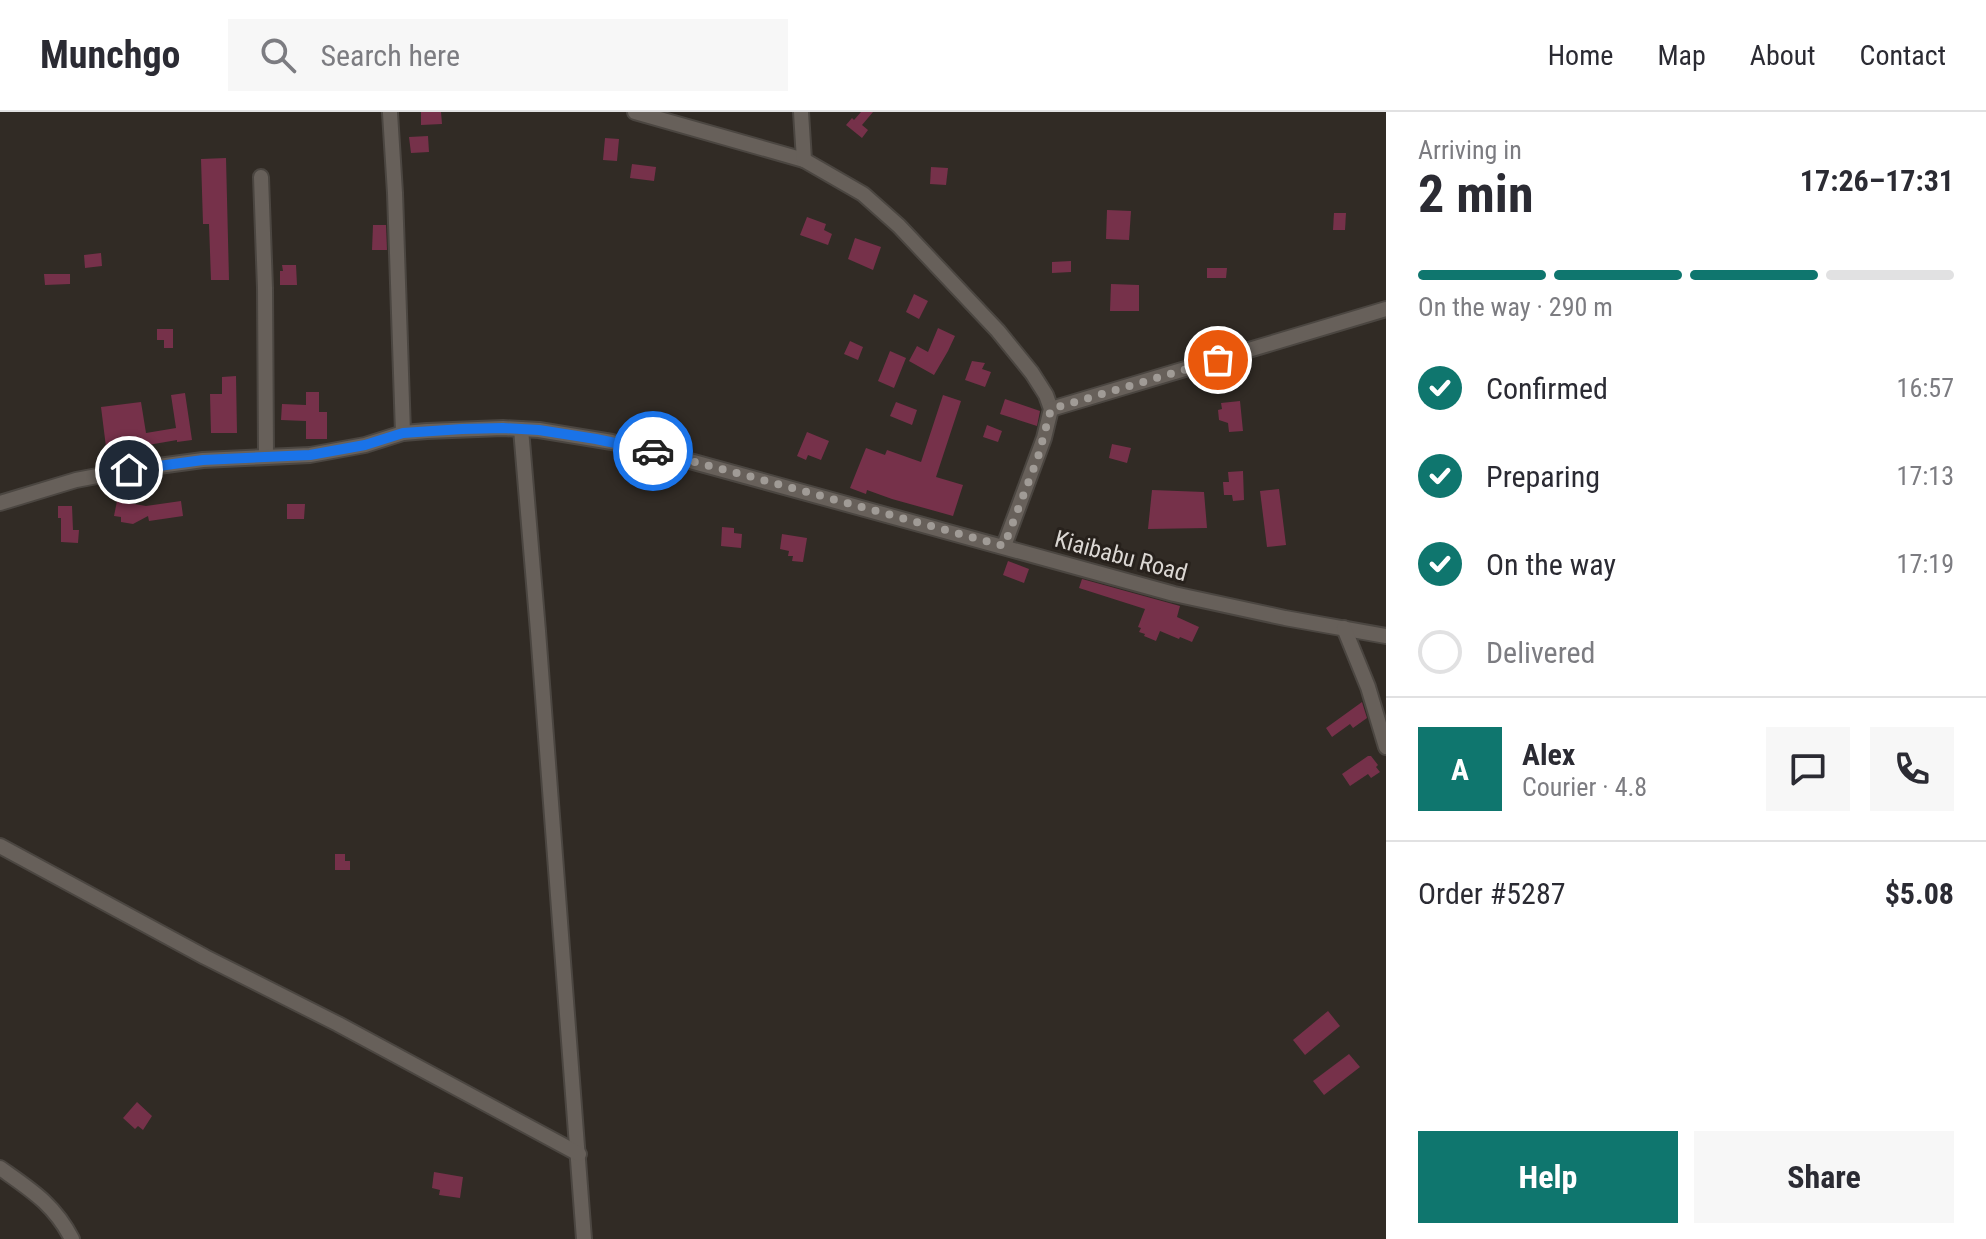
<!DOCTYPE html>
<html lang="en">
<head>
<meta charset="utf-8">
<style>
  body { margin:0; font-family:"Roboto Condensed",sans-serif; background:#f7f7f7; color:#2b2b33; height:100vh; display:flex; flex-direction:column; font-size:30px; white-space:nowrap }
  * { box-sizing:border-box; margin:0 }
  p { font-size:26px; color:#7c7c81 }
  .icon { flex:none; width:44px; height:44px; fill:none; stroke:currentColor; stroke-width:2; stroke-linecap:round; stroke-linejoin:round }
  .map { position:relative; flex:1; overflow:hidden }
  .panel { display:flex; flex-direction:column; background:#fff; width:600px }
  .panel>* { flex:none }
  .pin { position:absolute; display:grid; place-items:center; width:68px; height:68px; color:#fff; margin:-34px; border:4px solid #fff; border-radius:50%; box-shadow:0 2px 8px #0007 }
  .courier { position:absolute; display:grid; place-items:center; width:80px; height:80px; margin:-40px; border:6px solid #1a73e8; border-radius:50%; background:#fff; color:#222; box-shadow:0 2px 10px #0007 }
  .overview em { font-style:normal; font-weight:700 }
  .overview div { display:flex; flex-direction:column-reverse }
  .overview { display:flex; align-items:center; justify-content:space-between; height:136px; padding:0 32px }
  h1 { font-size:52px; font-weight:700; line-height:60px }
  .bar { display:grid; grid-template-columns:repeat(4,1fr); gap:12px 8px; align-content:center; height:96px; padding:0 32px }
  .bar i { height:10px; border-radius:6px; background:#e1e1e2 }
  .bar .selected { background:#0f766e }
  .bar p { grid-column:span 4 }
  .line { display:flex; align-items:center; gap:20px; padding:0 32px; border-top:2px solid #e1e1e2 }
  .line div { flex:1 }
  .round { display:grid; place-items:center; flex:none; width:84px; height:84px; border-radius:0px; background:#f7f7f7 }
  ol { padding:0 32px; list-style:none }
  li { display:flex; align-items:center; gap:24px; height:88px }
  li p { margin-inline-start:auto }
  li .icon { padding:8px; border-radius:50%; background:#0f766e; color:#fff; stroke-width:4 }
  li:last-child { color:#7c7c81 }
  li i { width:44px; height:44px; border:4px solid #e1e1e2; border-radius:50% }
  .primary-button { display:flex; gap:16px; margin-top:auto; padding:16px 32px }
  .primary-button a { flex:1; height:92px; border-radius:0px; background:#0f766e; color:#fff; font-size:32px; font-weight:700; line-height:92px; text-align:center }
  .primary-button a+a { background:#f7f7f7; color:#2b2b33 }
  header { display:flex; align-items:center; gap:48px; box-sizing:border-box; height:112px; padding:0 40px; background:#fff; border-bottom:2px solid #e1e1e2 }
  header strong { font-size:38px }
  nav { display:flex; gap:44px; margin-inline-start:auto; font-size:28px }
  .search { width:560px; height:72px; background:#f7f7f7; display:flex; align-items:center; gap:20px; box-sizing:border-box; padding:0 28px; border-radius:0px; color:#7c7c81; font-size:30px }
  main { display:flex; flex:1; min-height:0 }
  .map>svg:first-child { display:block }
  .building { fill:#76314a }
  .lines { fill:none; stroke-linecap:round; stroke-linejoin:round }
  .minor-casing { stroke:#4b4641; stroke-width:18 }
  .minor { stroke:#67605a; stroke-width:14 }
  .done { stroke:#a09b96; stroke-width:8; stroke-dasharray:0 14.4 }
  .route { stroke:#1a73e8; stroke-width:10 }
  .labels { text-anchor:middle; stroke-width:6; stroke-linejoin:round; paint-order:stroke }
  .street-label { font-size:24px; fill:#dbd7d3; stroke:#27211c }
</style>
</head>
<body>
<header>
<strong>Munchgo</strong>
<div class="search"><svg class="icon" aria-label="search" viewBox="0 0 24 24"><circle cx="10" cy="10" r="6"/><path d="M15 15l6 6"/></svg>Search here</div>
<nav><a>Home</a><a>Map</a><a>About</a><a>Contact</a></nav>
</header>
<main>
<div class="map">
<svg width="1386" height="1127" viewBox="0 0 1386 1127">
  <rect width="100%" height="100%" fill="#312b25"/>
  <g class="building">
    <polygon points="421,0 441,0 442,12 421,13"/>
    <polygon points="861,0 873,0 862,13 868,18 862,26 846,13 852,6 854,8"/>
    <polygon points="428,24 429,40 411,41 409,25"/>
    <polygon points="605,26 619,27 617,49 603,48"/>
    <polygon points="226,46 229,168 211,168 209,112 203,112 201,47"/>
    <polygon points="632,52 656,55 654,69 630,66"/>
    <polygon points="931,55 948,56 946,73 930,72"/>
    <polygon points="1107,98 1131,99 1129,128 1106,127"/>
    <polygon points="1334,101 1346,101 1345,118 1333,118"/>
    <polygon points="807,105 826,112 824,118 832,122 828,133 800,123"/>
    <polygon points="373,113 386,113 387,138 372,138"/>
    <polygon points="855,126 881,135 873,158 848,147"/>
    <polygon points="101,141 102,154 85,156 84,143"/>
    <polygon points="1071,149 1071,160 1052,161 1052,150"/>
    <polygon points="282,153 296,153 297,173 280,173 280,159 283,159"/>
    <polygon points="1207,156 1227,156 1226,166 1207,166"/>
    <polygon points="44,162 70,162 70,172 45,173"/>
    <polygon points="1111,172 1139,173 1139,199 1110,199"/>
    <polygon points="914,182 928,189 919,207 906,200"/>
    <polygon points="938,216 955,224 948,239 934,263 909,249 917,234 928,240"/>
    <polygon points="157,217 173,217 173,236 164,236 164,228 157,228"/>
    <polygon points="850,229 863,235 858,248 844,242"/>
    <polygon points="890,239 906,246 894,276 878,269"/>
    <polygon points="972,249 985,251 982,257 991,260 985,275 965,268"/>
    <polygon points="236,264 237,321 211,321 210,282 222,282 222,265"/>
    <polygon points="306,280 319,280 319,300 327,300 327,327 306,327 306,309 281,308 282,292 306,293"/>
    <polygon points="185,281 192,328 177,330 177,328 119,338 120,342 107,343 101,295 141,290 146,321 176,316 171,283"/>
    <polygon points="943,283 961,289 936,365 963,373 953,404 892,387 867,378 866,382 850,376 866,336 885,343 887,338 921,350"/>
    <polygon points="1005,287 1040,299 1037,314 1000,302"/>
    <polygon points="1240,289 1243,319 1229,320 1228,311 1219,308 1218,298 1222,297 1221,291"/>
    <polygon points="896,290 917,298 912,313 890,304"/>
    <polygon points="987,313 1002,319 998,330 983,325"/>
    <polygon points="807,320 829,329 821,348 808,343 806,348 797,344"/>
    <polygon points="1112,332 1131,336 1127,351 1109,346"/>
    <polygon points="1243,359 1244,388 1233,389 1232,383 1224,383 1223,370 1229,370 1228,360"/>
    <polygon points="1279,377 1286,433 1267,435 1260,379"/>
    <polygon points="1152,378 1204,380 1207,416 1148,417"/>
    <polygon points="117,389 146,394 181,389 183,404 149,409 148,404 133,412 121,410 121,405 114,404"/>
    <polygon points="287,392 305,392 304,407 287,407"/>
    <polygon points="58,394 72,394 73,418 79,418 78,431 61,430 61,406 58,406"/>
    <polygon points="722,415 734,416 734,421 742,422 741,436 721,434"/>
    <polygon points="782,422 807,426 803,450 792,449 793,444 788,444 789,439 780,437"/>
    <polygon points="1008,449 1029,457 1024,471 1003,463"/>
    <polygon points="1082,467 1180,494 1177,505 1199,515 1192,530 1180,525 1179,527 1160,519 1156,529 1144,524 1145,522 1139,520 1141,516 1138,515 1145,497 1079,476"/>
    <polygon points="1362,590 1367,606 1353,616 1350,612 1332,625 1326,616"/>
    <polygon points="1368,644 1371,644 1378,653 1376,655 1380,660 1371,666 1368,662 1350,674 1342,662"/>
    <polygon points="335,742 345,742 345,749 350,749 350,758 335,758"/>
    <polygon points="1328,899 1340,914 1305,943 1293,928"/>
    <polygon points="1349,942 1360,955 1324,983 1313,969"/>
    <polygon points="137,990 152,1004 143,1018 138,1014 135,1017 123,1006"/>
    <polygon points="434,1060 463,1065 460,1086 439,1083 440,1078 432,1076"/>
  </g>
  <g class="lines">
    <g class="minor-casing">
      <g id="minor">
        <polyline points="635,0 804,48"/>
        <polyline points="801,0 804,48 863,82 899,114 998,219 1032,261 1046,283 1051,297 1044,326 1004,434"/>
        <polyline points="390,1 395,81 403,321"/>
        <polyline points="261,65 265,176 266,344"/>
        <polyline points="1051,297 1386,197"/>
        <polyline points="521,317 538,519 584,1127"/>
        <polyline points="0,391 76,368 129,358 203,348 310,343 365,333 403,321 427,319 503,316 539,318 612,330 679,346 1174,482 1285,506 1386,524"/>
        <polyline points="1344,516 1368,575 1386,635"/>
        <polyline points="0,734 205,845 338,912 579,1042"/>
        <path d="M0,1056C31,1078 54,1092 72,1127"/>
      </g>
    </g>
    <use href="#minor" class="minor"/>
  </g>
  <g class="lines">
    <polyline class="done" points="653,339 752,365 1004,434 1038,345 1051,297 1218,248"/>
    <polyline class="route" points="129,358 203,348 310,343 365,333 403,321 462,317 503,316 539,318 596,327 653,339"/>
  </g>
  <g class="labels">
    <g class="street-label">
      <text transform="translate(1121 444) rotate(15)" y="8">Kiaibabu Road</text>
    </g>
  </g>
</svg>
<div class="pin" style="left:1218px;top:248px;background:#ea580c"><svg class="icon" aria-label="bag" viewBox="0 0 24 24"><path d="M5 8h14l-1 12H6zM9 8a3 3 0 0 1 6 0"/></svg></div>
<div class="pin" style="left:129px;top:358px;background:#1f2937"><svg class="icon" aria-label="home" viewBox="0 0 24 24"><path d="M3 11l9-7 9 7M6 9v11h12V9"/></svg></div>
<div class="courier" style="left:653px;top:339px"><svg class="icon" aria-label="car" viewBox="0 0 24 24"><path d="M5 17H2v-5l4-1 3-4h7l3 4 3 1v5h-3M9 17h6M6 11h13"/><circle cx="7" cy="17" r="2"/><circle cx="17" cy="17" r="2"/></svg></div>
</div>
<section class="panel">
<div class="overview"><div><h1>2 min</h1><p>Arriving in</p></div><em>17:26–17:31</em></div>
<div class="bar"><i class="selected"></i><i class="selected"></i><i class="selected"></i><i></i><p>On the way · 290 m</p></div>
<ol>
<li><svg class="icon" aria-label="check" viewBox="0 0 24 24"><path d="M5 12l5 5 9-10"/></svg>Confirmed<p>16:57</p></li>
<li><svg class="icon" aria-label="check" viewBox="0 0 24 24"><path d="M5 12l5 5 9-10"/></svg>Preparing<p>17:13</p></li>
<li><svg class="icon" aria-label="check" viewBox="0 0 24 24"><path d="M5 12l5 5 9-10"/></svg>On the way<p>17:19</p></li>
<li><i></i>Delivered</li>
</ol>
<div class="line" style="height:144px"><b class="round" style="background:#0f766e;color:#fff">A</b><div><b>Alex</b><p>Courier · 4.8</p></div><a class="round"><svg class="icon" aria-label="chat" viewBox="0 0 24 24"><path d="M4 5h16v11H9l-5 4z"/></svg></a><a class="round"><svg class="icon" aria-label="phone" viewBox="0 0 24 24"><path d="M5 4h4l2 5-3 2q2 4 5 5l2-3 5 2v4C11 20 4 13 5 4z"/></svg></a></div>
<div class="line" style="height:104px"><div>Order #5287</div><b>$5.08</b></div>
<div class="primary-button"><a>Help</a><a>Share</a></div>
</section>
</main>
</body>
</html>
